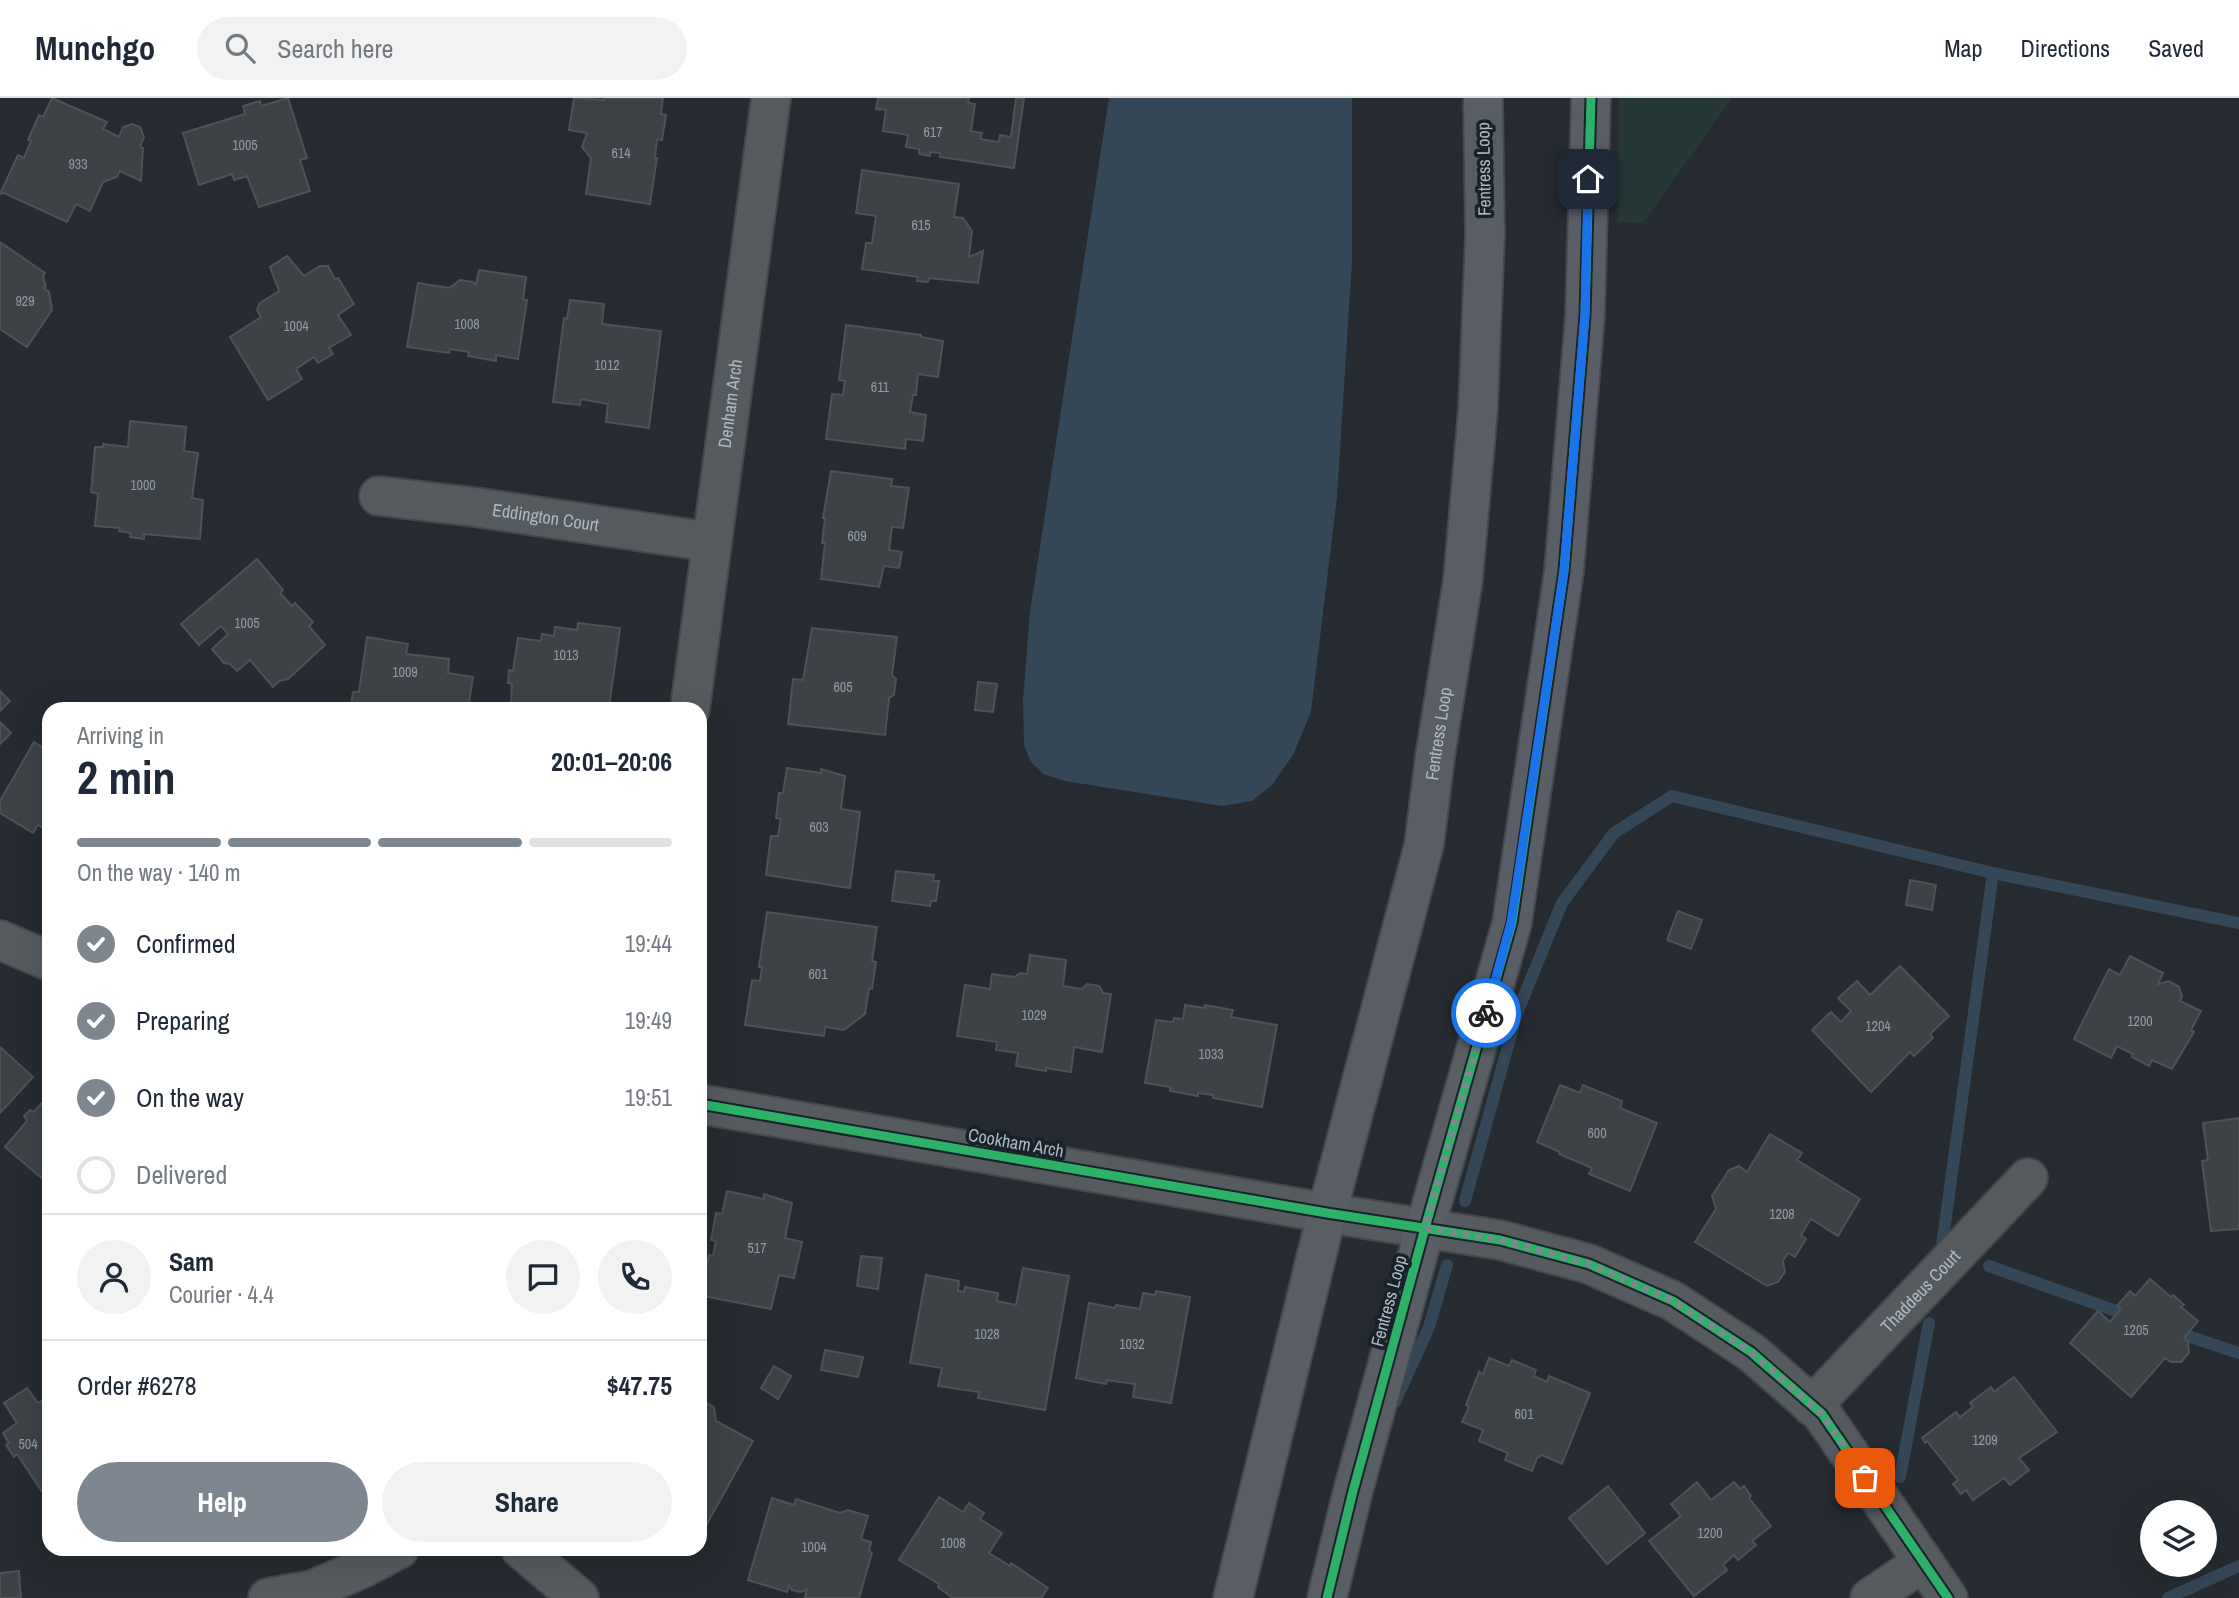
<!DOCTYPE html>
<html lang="en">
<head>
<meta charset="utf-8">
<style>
  body { margin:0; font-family:"Archivo Narrow",sans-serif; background:#f2f2f3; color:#1f2937; height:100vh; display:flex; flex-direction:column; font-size:26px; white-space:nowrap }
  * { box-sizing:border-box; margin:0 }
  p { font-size:23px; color:#747a83 }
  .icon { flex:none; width:38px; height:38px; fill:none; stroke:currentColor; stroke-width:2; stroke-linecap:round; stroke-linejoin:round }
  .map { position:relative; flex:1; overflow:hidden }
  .drawer { position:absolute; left:42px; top:604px; width:665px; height:854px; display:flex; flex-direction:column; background:#fff; border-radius:21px; box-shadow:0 7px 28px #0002 }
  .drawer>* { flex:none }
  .buttons { position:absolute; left:2140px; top:1402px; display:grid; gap:14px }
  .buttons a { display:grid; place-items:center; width:77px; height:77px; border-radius:50%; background:#fff; box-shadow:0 7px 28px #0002; font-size:35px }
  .pin { position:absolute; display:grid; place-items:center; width:60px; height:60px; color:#fff; margin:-30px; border-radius:14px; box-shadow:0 4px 10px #0006 }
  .courier { position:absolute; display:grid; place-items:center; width:70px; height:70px; margin:-35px; border:5px solid #1a73e8; border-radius:50%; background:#fff; color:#222; box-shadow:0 2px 9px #0007 }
  .overview em { font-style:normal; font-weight:700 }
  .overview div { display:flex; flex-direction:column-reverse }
  .overview { display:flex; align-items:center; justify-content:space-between; height:119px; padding:0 35px }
  h1 { font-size:46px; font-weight:700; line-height:52px }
  .bar { display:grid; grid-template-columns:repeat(4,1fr); gap:10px 7px; align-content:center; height:84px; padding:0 35px }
  .bar i { height:9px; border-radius:5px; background:#e0e1e3 }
  .bar .active { background:#7e8790 }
  .bar p { grid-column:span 4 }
  .line { display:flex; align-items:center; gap:18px; padding:0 35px; border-top:2px solid #e0e1e3 }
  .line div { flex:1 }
  .round { display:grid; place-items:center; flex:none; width:74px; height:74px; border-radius:37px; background:#f2f2f3 }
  ol { padding:0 35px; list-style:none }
  li { display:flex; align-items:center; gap:21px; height:77px }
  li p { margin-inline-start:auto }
  li .icon { padding:7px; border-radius:50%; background:#7e8790; color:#fff; stroke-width:4 }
  li:last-child { color:#747a83 }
  li i { width:38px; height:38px; border:4px solid #e0e1e3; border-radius:50% }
  .cta { display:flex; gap:14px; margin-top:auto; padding:14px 35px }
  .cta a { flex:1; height:80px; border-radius:42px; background:#7e8790; color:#fff; font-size:28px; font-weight:700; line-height:80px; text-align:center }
  .cta a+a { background:#f2f2f3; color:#1f2937 }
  header { display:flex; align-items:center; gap:42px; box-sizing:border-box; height:98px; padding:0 35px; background:#fff; border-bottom:2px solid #e0e1e3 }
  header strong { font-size:33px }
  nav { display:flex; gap:38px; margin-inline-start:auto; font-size:24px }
  .search { width:490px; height:63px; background:#f2f2f3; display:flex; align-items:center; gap:18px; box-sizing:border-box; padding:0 24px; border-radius:38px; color:#747a83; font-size:26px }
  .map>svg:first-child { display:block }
  .green { fill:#253837 }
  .water { fill:#344758 }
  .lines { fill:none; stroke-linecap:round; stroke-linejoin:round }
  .stream { stroke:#344758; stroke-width:12 }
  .building { fill:#3d4247; stroke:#4d5258; stroke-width:2 }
  .street-casing { stroke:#42474b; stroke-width:42 }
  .secondary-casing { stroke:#42474b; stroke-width:42 }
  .street { stroke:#555a5f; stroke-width:38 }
  .secondary { stroke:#585e64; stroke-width:38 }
  .cycleway-casing { stroke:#19222a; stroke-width:13 }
  .cycleway { stroke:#2db169; stroke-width:9 }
  .done { stroke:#7e8790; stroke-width:7; stroke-dasharray:0 12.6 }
  .route { stroke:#1a73e8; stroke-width:9 }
  .labels { text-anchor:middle; stroke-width:7; stroke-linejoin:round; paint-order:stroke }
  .number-label { font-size:14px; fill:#929aa4 }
  .street-label { font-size:18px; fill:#aeb8c3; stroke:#19222a }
</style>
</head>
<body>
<header>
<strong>Munchgo</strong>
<div class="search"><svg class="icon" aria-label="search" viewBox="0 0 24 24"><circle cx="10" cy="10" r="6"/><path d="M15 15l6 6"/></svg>Search here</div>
<nav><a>Map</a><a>Directions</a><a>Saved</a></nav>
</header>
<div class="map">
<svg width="2239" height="1500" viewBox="0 0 2239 1500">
  <rect width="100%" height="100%" fill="#252b30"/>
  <polygon class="green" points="1619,0 1732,0 1643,125 1618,124"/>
  <polygon class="water" points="1109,0 1352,0 1352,163 1337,399 1311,614 1293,657 1272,687 1252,703 1222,708 1065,683 1043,676 1031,664 1024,647 1023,602 1030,514"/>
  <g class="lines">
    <g class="stream">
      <polyline points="1465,1103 1517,915 1562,805 1614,735 1672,698 1993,775 2239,825"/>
      <polyline points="1941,1155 1993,775"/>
      <polyline points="1989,1168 2133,1219"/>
      <polyline points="2173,1233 2239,1255"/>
      <polyline points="1395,1304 1429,1229 1447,1167"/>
      <polyline points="1900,1379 1929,1225"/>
      <polyline points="2168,1500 2239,1468"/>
    </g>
  </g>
  <g class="building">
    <polygon points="52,0 107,24 103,31 119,39 123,29 132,26 140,29 144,39 140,49 143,50 141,83 120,73 117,79 103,84 90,113 76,106 67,124 4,95 0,96 18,57 24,60 31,43 28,42 39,17 43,19"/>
    <polygon points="288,0 307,60 300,62 310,93 259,109 247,78 234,82 232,76 199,87 183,35 245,16 243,8 260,3 261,8"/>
    <polygon points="574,0 604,2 604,0 663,0 661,16 666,17 662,42 657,41 655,60 657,60 650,106 586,96 591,60 582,49 587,35 569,32"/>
    <polygon points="878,0 969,0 968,5 975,6 971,33 982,35 980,41 999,44 1000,37 1011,39 1016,0 1024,0 1014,70 940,59 940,55 930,54 930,58 919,56 919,51 906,49 908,37 883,33 886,12 876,11"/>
    <polygon points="862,72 959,86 954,119 963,120 972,133 969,159 983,153 978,185 929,180 928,184 917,183 918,179 862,171 866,145 872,145 876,118 856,115"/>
    <polygon points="0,144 45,175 43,179 46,188 44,190 49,194 52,212 27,249 0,231"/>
    <polygon points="287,158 304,178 320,168 328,168 335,181 338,180 354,206 338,217 351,237 329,250 333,256 318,265 314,259 296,271 302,281 268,302 230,239 261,219 257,212 260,205 279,193 270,169"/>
    <polygon points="479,172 526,179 523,202 527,202 518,261 496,257 496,263 468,258 469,254 450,251 449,255 407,249 418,185 449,190 460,182 473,184 476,187"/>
    <polygon points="570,202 604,206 602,226 661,233 649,330 606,324 608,306 581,301 580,307 553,304 564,220 567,221"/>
    <polygon points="846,227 921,237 921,239 943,243 938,279 918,276 916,297 913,297 910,314 926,317 923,343 906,341 905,351 826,341 832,296 843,297 845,283 839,282"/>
    <polygon points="130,323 186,329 184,353 198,355 192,400 203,402 200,441 144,436 144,441 130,439 131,435 119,433 120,430 95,428 98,396 91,394 95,349 103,349 103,346 128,349"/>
    <polygon points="831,373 892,381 891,388 909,390 903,430 892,429 889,452 902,454 899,470 884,468 879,489 821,481 825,445 822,445 825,420 823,420"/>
    <polygon points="257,461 283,492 280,495 292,508 295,505 313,524 309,528 325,547 288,581 279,583 273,589 250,562 237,573 230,566 224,565 212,551 228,536 221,528 199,547 181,526"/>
    <polygon points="578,525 620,530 609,610 594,608 593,611 511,611 512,586 508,585 509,572 513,573 518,540 541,543 542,536 554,538 555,529 577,532"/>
    <polygon points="812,530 897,539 892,577 896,581 894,597 889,600 885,637 788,626 793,581 803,582"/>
    <polygon points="367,539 408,546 406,556 449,561 448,575 473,579 468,611 356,611 356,608 351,608 353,594 359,594"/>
    <polygon points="978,584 997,586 993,614 975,612"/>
    <polygon points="0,593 10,603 0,613"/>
    <polygon points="0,624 11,635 0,646"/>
    <polygon points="34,644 49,653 49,734 38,727 33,735 0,715 0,703"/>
    <polygon points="787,670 821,675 821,671 845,678 841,711 860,714 850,790 766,777 771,738 778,738 781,721 776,720 779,695 783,695"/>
    <polygon points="896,773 934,777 933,783 939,783 936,803 931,803 930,808 892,803"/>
    <polygon points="1910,782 1936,787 1932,812 1906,807"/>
    <polygon points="1678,813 1702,822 1691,851 1667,842"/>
    <polygon points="767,814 877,829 872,863 876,864 872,891 869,890 865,916 844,932 825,929 824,938 745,927 752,882 760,883 762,869 759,869"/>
    <polygon points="1030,857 1066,862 1063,888 1082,891 1087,886 1099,888 1103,895 1111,896 1102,954 1074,949 1071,974 1046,970 1046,973 1016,968 1018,955 996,952 997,944 957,938 965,887 990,891 992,876 1015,879 1020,875 1027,876"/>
    <polygon points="2130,858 2163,875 2158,886 2169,883 2179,889 2182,899 2180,903 2201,913 2191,932 2194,934 2172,971 2152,962 2149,968 2132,959 2133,956 2117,948 2111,960 2074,941 2109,871 2120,877"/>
    <polygon points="1900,868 1949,918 1930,936 1933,940 1914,958 1910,954 1871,994 1812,932 1831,914 1841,924 1851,913 1838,900 1857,883 1870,897"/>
    <polygon points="1185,907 1205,910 1205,907 1233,912 1231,919 1277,927 1262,1009 1213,1000 1213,997 1198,995 1198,998 1170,993 1171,989 1145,985 1156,922 1173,924 1174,920 1183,921"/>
    <polygon points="0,949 33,979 0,1015"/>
    <polygon points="1560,987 1580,995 1583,987 1622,1003 1620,1010 1657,1025 1630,1093 1589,1076 1592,1070 1559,1056 1560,1054 1537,1044"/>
    <polygon points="49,997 49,1076 44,1082 5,1049 27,1023 24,1018 30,1012 34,1014"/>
    <polygon points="2239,1020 2239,1131 2211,1133 2202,1063 2208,1062 2203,1025"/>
    <polygon points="1770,1036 1802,1055 1797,1062 1860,1101 1838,1138 1811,1121 1801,1137 1806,1141 1795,1159 1788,1155 1783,1163 1785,1174 1778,1184 1767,1188 1695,1144 1716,1111 1712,1098 1729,1072 1739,1068 1747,1074"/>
    <polygon points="727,1093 764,1101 764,1096 792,1105 785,1140 802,1144 794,1180 779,1177 771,1211 703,1198 703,1201 700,1200 709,1157 713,1158 716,1143 711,1142 716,1115 722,1116"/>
    <polygon points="861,1158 882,1160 878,1191 857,1188"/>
    <polygon points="1023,1170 1069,1178 1045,1312 978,1300 979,1294 938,1288 942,1270 910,1265 926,1177 959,1183 958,1193 964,1194 965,1189 998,1195 997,1203 1016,1207"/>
    <polygon points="2150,1181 2171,1199 2173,1197 2184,1207 2181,1209 2198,1223 2184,1240 2188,1244 2189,1255 2181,1264 2171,1264 2165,1260 2131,1299 2070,1245 2098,1213 2110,1224 2121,1211 2117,1208 2130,1193 2135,1198"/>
    <polygon points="1156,1193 1190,1199 1171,1305 1133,1299 1135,1286 1107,1282 1106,1286 1076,1280 1089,1205 1115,1210 1116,1207 1140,1211 1143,1195 1155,1197"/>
    <polygon points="825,1252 863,1259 858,1279 821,1272"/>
    <polygon points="1489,1260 1509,1268 1512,1262 1536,1272 1534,1278 1547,1284 1549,1278 1590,1295 1562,1366 1542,1357 1537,1360 1532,1373 1505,1362 1508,1355 1479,1343 1483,1332 1462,1324 1469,1309 1466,1307 1479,1274 1483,1276"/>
    <polygon points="774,1268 791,1278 778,1301 761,1290"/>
    <polygon points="2014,1279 2057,1334 2019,1360 2029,1372 2010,1387 2004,1380 1973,1402 1966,1392 1961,1396 1953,1386 1958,1382 1927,1343 1925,1345 1922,1340 1956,1314 1960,1319 1973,1309 1970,1305 1991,1289 1994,1294"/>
    <polygon points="27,1290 38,1305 49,1298 49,1404 17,1356 14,1359 6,1347 9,1345 3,1335 17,1325 4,1305"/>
    <polygon points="700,1302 714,1309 716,1323 753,1343 707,1426 700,1422"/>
    <polygon points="1697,1384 1711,1402 1734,1384 1740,1391 1744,1388 1751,1398 1749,1400 1771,1428 1752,1443 1756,1447 1738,1462 1734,1457 1723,1467 1727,1472 1694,1498 1649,1443 1681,1418 1671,1406"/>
    <polygon points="1608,1388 1645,1435 1607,1466 1569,1420"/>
    <polygon points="939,1399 963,1414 969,1405 984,1415 980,1421 1002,1435 989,1455 1010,1468 1011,1465 1048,1490 1041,1500 953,1500 938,1489 939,1486 899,1462"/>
    <polygon points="772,1400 794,1407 796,1401 840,1415 848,1412 868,1418 861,1441 871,1444 869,1453 872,1455 859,1500 808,1500 805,1499 807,1491 801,1494 792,1492 789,1487 787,1494 748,1482"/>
    <polygon points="19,1473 21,1500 0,1500 0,1475"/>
  </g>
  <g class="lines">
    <g class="street-casing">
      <g id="street">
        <path id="s1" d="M379,398L474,409L711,444"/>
        <path id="s2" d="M690,611L771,0"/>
        <polyline points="0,842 49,863"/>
        <polyline points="700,1006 1327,1115 1500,1142 1589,1166 1673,1203 1751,1254 1822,1316 1948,1500"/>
        <path id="s3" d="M1812,1308L2028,1080"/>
        <polyline points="521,1451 579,1500"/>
        <polyline points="268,1500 312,1492 363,1470 399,1451"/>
        <polyline points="1870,1500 1923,1464"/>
      </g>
    </g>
    <g class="secondary-casing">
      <g id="secondary">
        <path id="s4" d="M1233,1500L1327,1115L1424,747L1435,659L1463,482L1478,311L1485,137L1483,0"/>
        <polyline points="1327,1500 1353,1393 1425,1130 1512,825 1564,473 1585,217 1591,0"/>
      </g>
    </g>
    <use href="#street" class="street"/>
    <use href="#secondary" class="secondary"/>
    <g class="cycleway-casing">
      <g id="cycleway">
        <polyline points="700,1006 1327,1115 1500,1142 1589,1166 1673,1203 1751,1254 1822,1316 1948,1500"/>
        <polyline points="1327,1500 1353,1393 1425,1130 1512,825 1564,473 1585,217 1591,0"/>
      </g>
    </g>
    <use href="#cycleway" class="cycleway"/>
  </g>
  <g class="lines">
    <polyline class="done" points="1486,915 1425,1130 1500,1142 1589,1166 1673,1203 1751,1254 1822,1316 1865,1380"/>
    <polyline class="route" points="1486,915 1511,825 1564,473 1585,216 1588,81"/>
  </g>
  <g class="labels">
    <g class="number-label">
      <text x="933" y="39">617</text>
      <text x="245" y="52">1005</text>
      <text x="621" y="60">614</text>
      <text x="78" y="71">933</text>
      <text x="921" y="132">615</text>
      <text x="25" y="208">929</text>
      <text x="467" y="231">1008</text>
      <text x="296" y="233">1004</text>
      <text x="607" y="272">1012</text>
      <text x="880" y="294">611</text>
      <text x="143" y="392">1000</text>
      <text x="857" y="443">609</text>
      <text x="247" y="530">1005</text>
      <text x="566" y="562">1013</text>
      <text x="405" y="579">1009</text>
      <text x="843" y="594">605</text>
      <text x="819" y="734">603</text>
      <text x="818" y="881">601</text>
      <text x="1034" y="922">1029</text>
      <text x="2140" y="928">1200</text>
      <text x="1878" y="933">1204</text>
      <text x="1211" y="961">1033</text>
      <text x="1597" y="1040">600</text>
      <text x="1782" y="1121">1208</text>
      <text x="757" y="1155">517</text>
      <text x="2136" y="1237">1205</text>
      <text x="987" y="1241">1028</text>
      <text x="1132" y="1251">1032</text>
      <text x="1524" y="1321">601</text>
      <text x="1985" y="1347">1209</text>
      <text x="28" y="1351">504</text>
      <text x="1710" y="1440">1200</text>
      <text x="953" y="1450">1008</text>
      <text x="814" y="1454">1004</text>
    </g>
    <g class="street-label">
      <text transform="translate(1484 71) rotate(-91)" y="6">Fentress Loop</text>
      <text dy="6" stroke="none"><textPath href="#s2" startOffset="308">Denham Arch</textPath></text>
      <text dy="6" stroke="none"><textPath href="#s1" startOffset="168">Eddington Court</textPath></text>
      <text dy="6" stroke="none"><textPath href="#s4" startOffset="889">Fentress Loop</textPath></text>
      <text transform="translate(1016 1045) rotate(10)" y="6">Cookham Arch</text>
      <text dy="6" stroke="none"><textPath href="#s3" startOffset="158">Thaddeus Court</textPath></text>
      <text transform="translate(1389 1203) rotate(-75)" y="6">Fentress Loop</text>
    </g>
  </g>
</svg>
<div class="buttons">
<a><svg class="icon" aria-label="layers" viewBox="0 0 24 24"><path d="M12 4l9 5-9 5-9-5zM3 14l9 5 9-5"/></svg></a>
</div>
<div class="pin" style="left:1865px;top:1380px;background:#ea580c"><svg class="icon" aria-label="bag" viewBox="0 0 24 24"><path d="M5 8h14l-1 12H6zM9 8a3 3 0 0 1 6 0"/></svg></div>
<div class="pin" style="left:1588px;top:81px;background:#1f2937"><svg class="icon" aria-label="home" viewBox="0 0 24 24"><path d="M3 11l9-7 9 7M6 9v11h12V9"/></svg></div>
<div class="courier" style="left:1486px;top:915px"><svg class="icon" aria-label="bike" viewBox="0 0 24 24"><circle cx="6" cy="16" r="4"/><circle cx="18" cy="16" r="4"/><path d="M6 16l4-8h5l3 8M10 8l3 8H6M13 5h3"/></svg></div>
<section class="drawer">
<div class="overview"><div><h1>2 min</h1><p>Arriving in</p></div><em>20:01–20:06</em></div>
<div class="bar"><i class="active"></i><i class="active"></i><i class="active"></i><i></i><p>On the way · 140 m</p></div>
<ol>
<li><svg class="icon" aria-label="check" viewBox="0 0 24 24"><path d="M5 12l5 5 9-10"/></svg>Confirmed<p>19:44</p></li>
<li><svg class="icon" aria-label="check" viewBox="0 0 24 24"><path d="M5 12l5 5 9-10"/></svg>Preparing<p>19:49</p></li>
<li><svg class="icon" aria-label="check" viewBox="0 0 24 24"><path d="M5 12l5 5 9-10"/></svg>On the way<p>19:51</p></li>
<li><i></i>Delivered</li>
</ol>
<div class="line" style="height:126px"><a class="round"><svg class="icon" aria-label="person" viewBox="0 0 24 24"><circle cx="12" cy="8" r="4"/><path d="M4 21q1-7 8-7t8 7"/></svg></a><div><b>Sam</b><p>Courier · 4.4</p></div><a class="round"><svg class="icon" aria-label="chat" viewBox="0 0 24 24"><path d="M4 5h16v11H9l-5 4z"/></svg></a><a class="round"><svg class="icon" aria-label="phone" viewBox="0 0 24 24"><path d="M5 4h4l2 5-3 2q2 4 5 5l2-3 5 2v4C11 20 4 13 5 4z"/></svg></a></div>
<div class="line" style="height:91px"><div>Order #6278</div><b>$47.75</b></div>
<div class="cta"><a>Help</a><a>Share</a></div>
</section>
</div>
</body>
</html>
